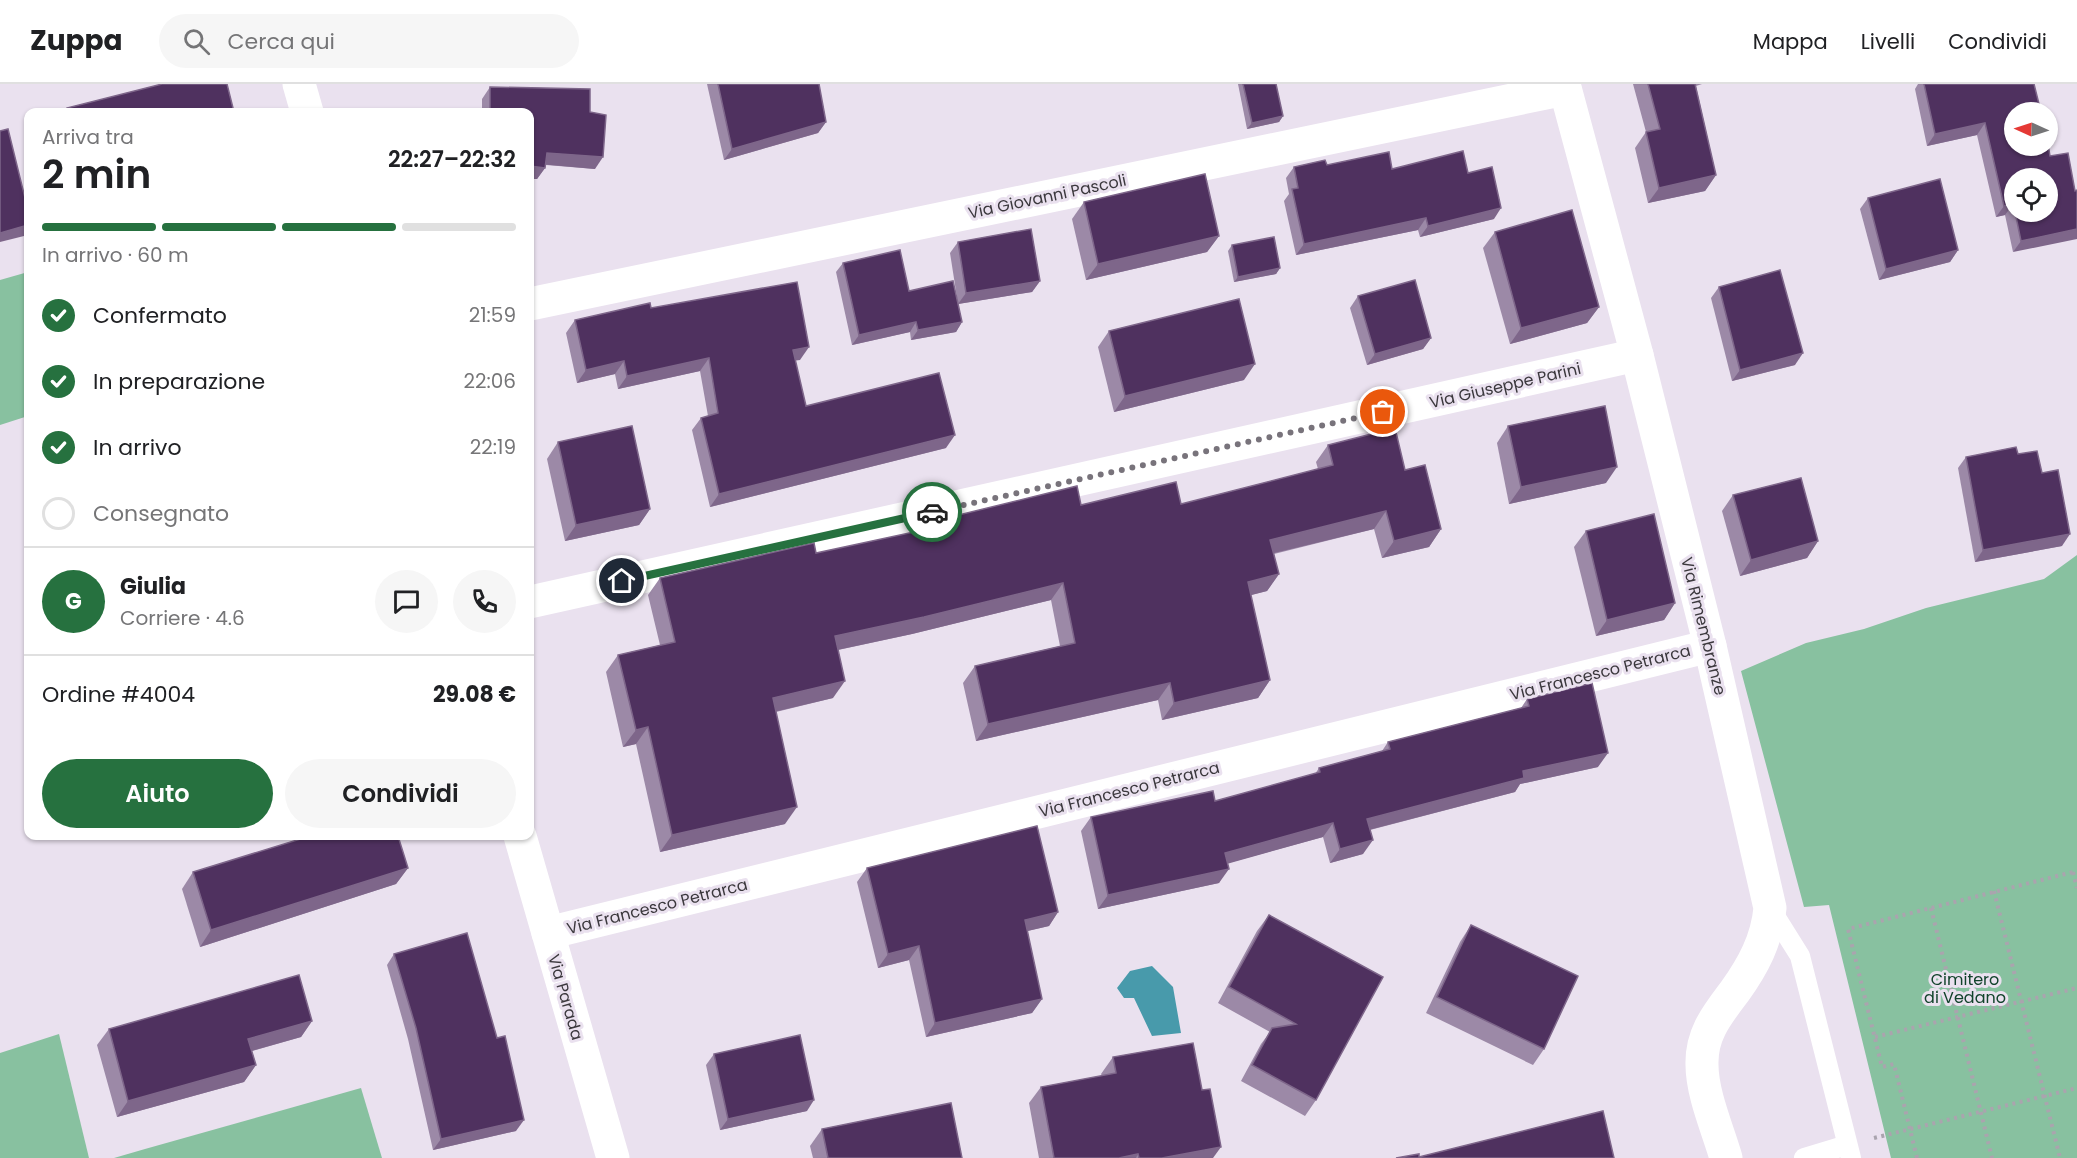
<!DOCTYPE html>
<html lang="it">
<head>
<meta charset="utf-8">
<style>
  body { margin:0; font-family:Poppins,sans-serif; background:#f6f6f6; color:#202124; height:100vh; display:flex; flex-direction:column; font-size:22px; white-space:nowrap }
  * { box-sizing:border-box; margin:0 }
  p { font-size:20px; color:#757577 }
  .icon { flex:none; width:33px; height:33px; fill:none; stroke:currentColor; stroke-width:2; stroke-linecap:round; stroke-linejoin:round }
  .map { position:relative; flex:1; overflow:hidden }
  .details { position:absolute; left:24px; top:24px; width:510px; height:732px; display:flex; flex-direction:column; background:#fff; border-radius:12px; box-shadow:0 2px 4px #0004 }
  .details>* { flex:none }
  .needle { width:39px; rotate:273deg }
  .tools { position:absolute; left:2004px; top:18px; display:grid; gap:12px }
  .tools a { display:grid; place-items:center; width:54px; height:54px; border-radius:50%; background:#fff; box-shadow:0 2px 4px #0004; font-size:30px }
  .pin { position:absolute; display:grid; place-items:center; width:51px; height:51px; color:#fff; margin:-26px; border:3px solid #fff; border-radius:50%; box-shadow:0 2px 6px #0007 }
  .courier { position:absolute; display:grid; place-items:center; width:60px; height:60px; margin:-30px; border:4px solid #26713f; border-radius:50%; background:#fff; color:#222; box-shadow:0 2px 8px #0007 }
  .summary em { font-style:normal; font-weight:600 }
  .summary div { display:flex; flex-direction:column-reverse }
  .summary { display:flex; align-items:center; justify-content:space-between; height:102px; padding:0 18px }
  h1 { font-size:39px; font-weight:600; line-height:45px }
  .bar { display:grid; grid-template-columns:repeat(4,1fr); gap:9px 6px; align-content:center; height:72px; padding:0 18px }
  .bar i { height:8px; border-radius:4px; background:#e0e0e0 }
  .bar .current { background:#26713f }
  .bar p { grid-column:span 4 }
  .line { display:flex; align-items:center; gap:15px; padding:0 18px; border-top:2px solid #e0e0e0 }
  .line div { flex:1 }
  .round { display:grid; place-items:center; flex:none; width:63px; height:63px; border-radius:32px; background:#f6f6f6 }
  ol { padding:0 18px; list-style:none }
  li { display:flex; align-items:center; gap:18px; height:66px }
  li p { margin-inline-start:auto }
  li .icon { padding:6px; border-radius:50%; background:#26713f; color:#fff; stroke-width:4 }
  li:last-child { color:#757577 }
  li i { width:33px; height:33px; border:3px solid #e0e0e0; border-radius:50% }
  .action { display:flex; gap:12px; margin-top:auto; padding:12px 18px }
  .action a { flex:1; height:69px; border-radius:36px; background:#26713f; color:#fff; font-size:24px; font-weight:600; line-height:69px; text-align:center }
  .action a+a { background:#f6f6f6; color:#202124 }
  header { display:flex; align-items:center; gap:36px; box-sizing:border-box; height:84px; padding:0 30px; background:#fff; border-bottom:2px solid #e0e0e0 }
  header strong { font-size:28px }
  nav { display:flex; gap:33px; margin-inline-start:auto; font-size:21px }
  .search { width:420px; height:54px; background:#f6f6f6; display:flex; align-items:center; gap:15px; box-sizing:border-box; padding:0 21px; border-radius:33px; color:#757577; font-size:22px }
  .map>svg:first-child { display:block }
  .green { fill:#88c1a0 }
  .water { fill:#489aab }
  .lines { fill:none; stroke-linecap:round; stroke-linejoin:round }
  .path { stroke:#aaa4ae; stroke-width:4; stroke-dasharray:3 4.5; stroke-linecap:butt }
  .service { stroke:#fff; stroke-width:20 }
  .minor { stroke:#fff; stroke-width:33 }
  .wall { fill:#9c89a7 }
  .shaded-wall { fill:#7e668a }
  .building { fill:#4f315f; stroke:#7e668a; stroke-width:1.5 }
  .done { stroke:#78737b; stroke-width:6; stroke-dasharray:0 10.8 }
  .route { stroke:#26713f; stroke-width:8 }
  .labels { text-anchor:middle; stroke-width:6; stroke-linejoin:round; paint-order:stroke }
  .street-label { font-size:16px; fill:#3b383d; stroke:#eae1ef }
  .park-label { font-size:16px; fill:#11432b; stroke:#eae1ef }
</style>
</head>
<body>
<header>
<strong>Zuppa</strong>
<div class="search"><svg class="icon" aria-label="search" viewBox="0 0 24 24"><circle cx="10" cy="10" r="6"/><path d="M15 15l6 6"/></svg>Cerca qui</div>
<nav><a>Mappa</a><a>Livelli</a><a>Condividi</a></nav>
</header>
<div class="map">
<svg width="2077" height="1074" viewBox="0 0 2077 1074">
  <rect width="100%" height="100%" fill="#eae1ef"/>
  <g class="green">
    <polygon points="28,188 28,332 0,341 0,196"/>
    <polygon points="2077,471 2077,1074 1891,1074 1829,821 1804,823 1741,587 1806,559 1864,545 1926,524 2044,495"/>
    <polygon points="59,950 89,1074 0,1074 0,969"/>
    <polygon points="361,1004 382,1074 114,1074 145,1065"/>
  </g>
  <polygon class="water" points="1152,882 1173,903 1181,949 1152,952 1134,914 1124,914 1117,904 1130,887"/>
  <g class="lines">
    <g class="path">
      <polyline points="2073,788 2077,804"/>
      <polyline points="1994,807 2060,1074"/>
      <polyline points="1931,824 1992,1074"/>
      <polyline points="1875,953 2077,904"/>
      <polyline points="1874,1054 2077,1004"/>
      <polyline points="1917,1074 1894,980 1882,983 1848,845 2077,787"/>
    </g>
    <g class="service">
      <polyline points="1770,824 1800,872 1851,1074"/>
      <polyline points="1804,1074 1847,1061"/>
    </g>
    <g class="minor">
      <polyline points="299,0 307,28"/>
      <path d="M1564,0L1637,271L1710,562L1770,824C1767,856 1753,882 1735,907C1717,931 1701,950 1702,981C1702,1010 1718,1046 1726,1074"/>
      <polyline points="530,220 1565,5"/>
      <polyline points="530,518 1637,271"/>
      <polyline points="520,752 613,1074"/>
      <polyline points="548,849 1710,562"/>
    </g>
  </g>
  <g class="wall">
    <polygon points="707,0 819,0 826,38 818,49 724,76"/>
    <polygon points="1238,0 1276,0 1283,32 1279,38 1247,45"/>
    <polygon points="1633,0 1702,0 1696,2 1716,91 1705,107 1648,119 1635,64 1646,48"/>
    <polygon points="1918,0 2034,0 2050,72 2075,107 2013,168 2005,131 1996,133 1977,51 1927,62 1915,5"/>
    <polygon points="490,3 590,28 595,85 546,81 545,84 537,95 530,28 482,28 482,15"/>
    <polygon points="1294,83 1392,85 1468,89 1494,135 1420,153 1418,146 1296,171 1284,117 1289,110 1286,94"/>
    <polygon points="1868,114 1958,166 1950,178 1879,196 1860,125"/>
    <polygon points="1084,118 1219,152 1207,168 1086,196 1072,135"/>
    <polygon points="1495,148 1599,223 1587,239 1510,260 1483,164"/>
    <polygon points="958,158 1040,197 1032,208 958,220 950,169"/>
    <polygon points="1232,161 1280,184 1276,190 1234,198 1228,167"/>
    <polygon points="843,179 909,207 962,238 956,248 911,256 910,248 852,261 836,188"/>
    <polygon points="1719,203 1795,281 1732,297 1711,214"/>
    <polygon points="1358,212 1431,254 1423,265 1367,281 1350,224"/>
    <polygon points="651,224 800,276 795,276 806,322 946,364 710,423 692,346 701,334 708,332 700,287 618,305 615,290 577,299 566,249 575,236"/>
    <polygon points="1109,247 1244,296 1114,328 1098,263"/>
    <polygon points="1508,342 1606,399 1509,420 1497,359"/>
    <polygon points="558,358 650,425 639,441 565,457 547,375"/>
    <polygon points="1328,361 1405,386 1441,445 1429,463 1382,474 1374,445 1274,470 1279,490 1267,507 1251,511 1270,596 1258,614 1162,636 1158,616 976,657 963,599 975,582 1060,562 1051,516 912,550 838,566 833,614 776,628 785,740 660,768 636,660 623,663 606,588 618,571 660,561 648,511 660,494 816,469 921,447 926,439 1081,421 1181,420 1318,385 1316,378"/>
    <polygon points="2018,370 2042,389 2062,462 1975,478 1958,384 1966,373"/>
    <polygon points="1733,411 1818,457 1807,474 1740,492 1722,427"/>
    <polygon points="1586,447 1675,519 1664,536 1596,552 1574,463"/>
    <polygon points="28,463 28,474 26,466"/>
    <polygon points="1527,615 1598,683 1520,700 1515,708 1370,746 1363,770 1330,779 1323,753 1228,779 1219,799 1098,825 1081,747 1091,733 1215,717 1315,690 1319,684 1382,667 1388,658 1521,624"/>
    <polygon points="408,784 396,800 200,863 182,805 193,788"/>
    <polygon points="867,784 1058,828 1049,842 1027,847 1042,915 1032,929 926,953 909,876 878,884 857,798"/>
    <polygon points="1269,831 1316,1016 1305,1032 1241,997 1261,960 1270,948 1218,919 1257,847"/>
    <polygon points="1471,841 1544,965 1533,981 1426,929 1460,858"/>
    <polygon points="394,870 516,1047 433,1066 408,955 387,881"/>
    <polygon points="312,937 301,953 252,967 256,981 244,998 117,1033 97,961 109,945"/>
    <polygon points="714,970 807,1027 720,1046 706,981"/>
    <polygon points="1113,973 1213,1074 1039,1074 1029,1019 1041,1003 1102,992 1101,990"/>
    <polygon points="822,1045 962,1074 813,1074 810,1062"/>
  </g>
  <g class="shaded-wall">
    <polygon points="1283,32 1279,38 1247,45 1252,39"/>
    <polygon points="826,38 818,49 724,76 732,65"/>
    <polygon points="1985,39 1977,51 1927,62 1935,50"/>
    <polygon points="547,69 603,73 595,85 539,80"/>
    <polygon points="530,82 545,84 537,95 530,95"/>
    <polygon points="1716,91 1705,107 1648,119 1659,104"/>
    <polygon points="2013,120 2005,131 1996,133 2004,122"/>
    <polygon points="1501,124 1494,135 1420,153 1428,142"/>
    <polygon points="1426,134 1418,146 1296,171 1304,160"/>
    <polygon points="28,141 28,146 24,152 0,158 0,149"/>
    <polygon points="2077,145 2077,155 2013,168 2021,157"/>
    <polygon points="1219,152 1207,168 1086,196 1098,180"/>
    <polygon points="1958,166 1950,178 1879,196 1886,185"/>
    <polygon points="1280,184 1276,190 1234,198 1238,193"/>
    <polygon points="1040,197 1032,208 958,220 966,209"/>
    <polygon points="1599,223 1587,239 1510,260 1521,244"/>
    <polygon points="916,238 910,248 852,261 859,251"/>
    <polygon points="962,238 956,248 911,256 918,246"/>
    <polygon points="1431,254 1423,265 1367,281 1375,270"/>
    <polygon points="809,263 800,276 784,278 793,266"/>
    <polygon points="1803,269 1795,281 1732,297 1740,286"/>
    <polygon points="709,274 700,287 618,305 627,292"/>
    <polygon points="624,277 615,290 577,299 586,286"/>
    <polygon points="1255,280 1244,296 1114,328 1125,312"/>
    <polygon points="955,351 946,364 710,423 719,410"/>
    <polygon points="1617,383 1606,399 1509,420 1521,403"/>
    <polygon points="650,425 639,441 565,457 576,441"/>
    <polygon points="1386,427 1374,445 1258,473 1270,456"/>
    <polygon points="1441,445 1429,463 1382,474 1394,457"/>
    <polygon points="2070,450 2062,462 1975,478 1983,466"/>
    <polygon points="1818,457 1807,474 1740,492 1751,476"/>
    <polygon points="1279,490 1267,507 1236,515 1248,498"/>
    <polygon points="1063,499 1051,516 912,550 823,569 835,552"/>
    <polygon points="1675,519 1664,536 1596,552 1607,536"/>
    <polygon points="1270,596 1258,614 1162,636 1174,619"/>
    <polygon points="845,597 833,614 761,631 773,614"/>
    <polygon points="1170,599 1158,616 976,657 988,640"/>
    <polygon points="648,643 636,660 623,663 636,646"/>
    <polygon points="1608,669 1598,683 1520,700 1515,708 1357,749 1367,735 1523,687"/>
    <polygon points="797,723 785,740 660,768 672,751"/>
    <polygon points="1333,739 1323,753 1216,783 1225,769"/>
    <polygon points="1373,756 1363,770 1330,779 1340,765"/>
    <polygon points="408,784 396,800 200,863 211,846"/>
    <polygon points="1229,785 1219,799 1098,825 1108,811"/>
    <polygon points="1058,828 1049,842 1015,850 1025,836"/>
    <polygon points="919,862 909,876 878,884 888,870"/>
    <polygon points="1042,915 1032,929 926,953 935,939"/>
    <polygon points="312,937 301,953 237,971 248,955"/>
    <polygon points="256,981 244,998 117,1033 128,1017"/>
    <polygon points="814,1016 807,1027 720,1046 728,1035"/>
    <polygon points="524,1036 516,1047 433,1066 441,1055"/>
    <polygon points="1221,1063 1213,1074 1162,1074"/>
    <polygon points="1138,1070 1136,1074 1119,1074"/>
  </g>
  <g class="building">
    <polygon points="162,0 227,0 234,28 68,28 67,24"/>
    <polygon points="718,0 819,0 826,38 732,65"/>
    <polygon points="1243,0 1276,0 1283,32 1252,39"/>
    <polygon points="1648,0 1695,0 1716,91 1659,104 1646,48 1660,45"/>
    <polygon points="1924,0 2034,0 2041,28 2014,28 2014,62 2048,62 2048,60 2050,72 2068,69 2075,107 2077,106 2077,145 2021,157 2015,128 2048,128 2048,94 2014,94 2014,126 2013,120 2004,122 1985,39 1935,50"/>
    <polygon points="490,3 590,5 590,28 606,31 603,73 547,69 545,84 530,82 530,28 490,28"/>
    <polygon points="8,45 28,126 28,141 0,149 0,47"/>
    <polygon points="1463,67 1468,89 1492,83 1501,124 1428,142 1426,134 1304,160 1292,105 1298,104 1294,83 1325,76 1327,81 1389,68 1392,85"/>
    <polygon points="1205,90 1219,152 1098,180 1084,118"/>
    <polygon points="1940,95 1958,166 1886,185 1868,114"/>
    <polygon points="1572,126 1599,223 1521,244 1495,148"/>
    <polygon points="1031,145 1040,197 966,209 958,158"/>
    <polygon points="1274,153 1280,184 1238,193 1232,161"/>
    <polygon points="900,166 909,207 953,197 962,238 918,246 916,238 859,251 843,179"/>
    <polygon points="1780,186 1803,269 1740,286 1719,203"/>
    <polygon points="1415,196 1431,254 1375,270 1358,212"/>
    <polygon points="797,198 809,263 793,266 806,322 939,289 955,351 719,410 701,334 718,329 709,274 627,292 624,277 586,286 575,236 650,219 651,224"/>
    <polygon points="1239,215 1255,280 1125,312 1109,247"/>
    <polygon points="1605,322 1617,383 1521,403 1508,342"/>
    <polygon points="632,342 650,425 576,441 558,358"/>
    <polygon points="1395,344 1405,386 1425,381 1441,445 1394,457 1386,427 1270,456 1279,490 1248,498 1270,596 1174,619 1170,599 988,640 975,582 1075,559 1063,499 924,533 835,552 845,597 773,614 797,723 672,751 648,643 636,646 618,571 675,558 660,494 814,459 816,469 928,445 926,439 1077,402 1081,421 1176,398 1181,420 1333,381 1328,361"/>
    <polygon points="530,354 533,372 530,373"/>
    <polygon points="2016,363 2018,370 2037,367 2042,389 2058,386 2070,450 1983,466 1966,373"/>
    <polygon points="1801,394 1818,457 1751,476 1733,411"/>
    <polygon points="1654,430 1675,519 1607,536 1586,447"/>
    <polygon points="1592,599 1608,669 1523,687 1524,694 1367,735 1373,756 1340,765 1333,739 1225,769 1229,785 1108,811 1091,733 1213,707 1215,717 1320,688 1319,684 1390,665 1388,658 1529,622 1527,615"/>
    <polygon points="1037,742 1058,828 1025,836 1042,915 935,939 919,862 888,870 867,784"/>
    <polygon points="310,752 398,752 408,784 211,846 193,788"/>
    <polygon points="1269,831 1383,893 1316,1016 1252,981 1272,944 1296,940 1229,903"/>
    <polygon points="1471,841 1578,892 1544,965 1437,913"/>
    <polygon points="467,849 497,954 505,952 524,1036 441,1055 416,944 394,870"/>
    <polygon points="299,891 312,937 248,955 256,981 128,1017 109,945"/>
    <polygon points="800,951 814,1016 728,1035 714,970"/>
    <polygon points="1193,959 1202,1006 1210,1005 1221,1063 1162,1074 1139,1074 1138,1070 1119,1074 1054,1074 1041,1003 1116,989 1113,973"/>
    <polygon points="951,1019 962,1074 828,1074 822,1045"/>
    <polygon points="1603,1027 1614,1074 1396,1074 1419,1070 1419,1073"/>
  </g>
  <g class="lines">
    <polyline class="done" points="932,428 1383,328"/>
    <polyline class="route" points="622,497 932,428"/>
  </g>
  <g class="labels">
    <g class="street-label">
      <text transform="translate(1047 112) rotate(-12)" y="6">Via Giovanni Pascoli</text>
      <text transform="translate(1505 301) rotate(-13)" y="6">Via Giuseppe Parini</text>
      <text transform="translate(1704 542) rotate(76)" y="6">Via Rimembranze</text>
      <text transform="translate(1600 588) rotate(-14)" y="6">Via Francesco Petrarca</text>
      <text transform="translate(1129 705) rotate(-14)" y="6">Via Francesco Petrarca</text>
      <text transform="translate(657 822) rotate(-14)" y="6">Via Francesco Petrarca</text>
      <text transform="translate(566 913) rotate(74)" y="6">Via Parada</text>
    </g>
    <g class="park-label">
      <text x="1965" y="901">Cimitero<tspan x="1965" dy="18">di Vedano</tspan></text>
    </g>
  </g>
</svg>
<div class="tools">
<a><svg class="needle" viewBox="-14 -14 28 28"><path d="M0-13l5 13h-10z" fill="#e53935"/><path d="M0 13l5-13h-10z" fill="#757577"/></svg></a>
<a><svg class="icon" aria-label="locate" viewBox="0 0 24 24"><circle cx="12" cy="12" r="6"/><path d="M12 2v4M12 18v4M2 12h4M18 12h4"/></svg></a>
</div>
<div class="pin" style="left:1383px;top:328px;background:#ea580c"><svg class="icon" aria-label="bag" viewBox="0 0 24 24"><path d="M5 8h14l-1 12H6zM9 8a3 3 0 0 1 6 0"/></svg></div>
<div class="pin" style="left:622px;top:497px;background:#1f2937"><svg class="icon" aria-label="home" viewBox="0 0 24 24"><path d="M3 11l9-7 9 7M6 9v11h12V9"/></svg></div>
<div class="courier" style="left:932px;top:428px"><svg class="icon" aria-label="car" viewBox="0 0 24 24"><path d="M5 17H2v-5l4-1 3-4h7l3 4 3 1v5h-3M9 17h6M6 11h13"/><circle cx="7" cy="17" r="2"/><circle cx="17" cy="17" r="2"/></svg></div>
<section class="details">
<div class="summary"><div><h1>2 min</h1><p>Arriva tra</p></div><em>22:27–22:32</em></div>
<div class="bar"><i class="current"></i><i class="current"></i><i class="current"></i><i></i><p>In arrivo · 60 m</p></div>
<ol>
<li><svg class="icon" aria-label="check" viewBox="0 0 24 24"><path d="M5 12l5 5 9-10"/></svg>Confermato<p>21:59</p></li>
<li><svg class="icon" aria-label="check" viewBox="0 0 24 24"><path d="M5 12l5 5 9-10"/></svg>In preparazione<p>22:06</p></li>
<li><svg class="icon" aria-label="check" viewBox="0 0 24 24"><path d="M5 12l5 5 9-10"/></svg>In arrivo<p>22:19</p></li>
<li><i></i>Consegnato</li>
</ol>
<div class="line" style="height:108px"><b class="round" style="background:#26713f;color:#fff">G</b><div><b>Giulia</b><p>Corriere · 4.6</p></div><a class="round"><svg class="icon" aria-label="chat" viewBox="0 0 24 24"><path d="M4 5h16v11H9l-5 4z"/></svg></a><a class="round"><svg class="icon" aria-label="phone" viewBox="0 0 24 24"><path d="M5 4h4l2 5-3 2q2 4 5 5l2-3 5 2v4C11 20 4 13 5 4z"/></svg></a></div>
<div class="line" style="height:78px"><div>Ordine #4004</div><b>29.08 €</b></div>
<div class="action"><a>Aiuto</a><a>Condividi</a></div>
</section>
</div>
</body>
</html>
